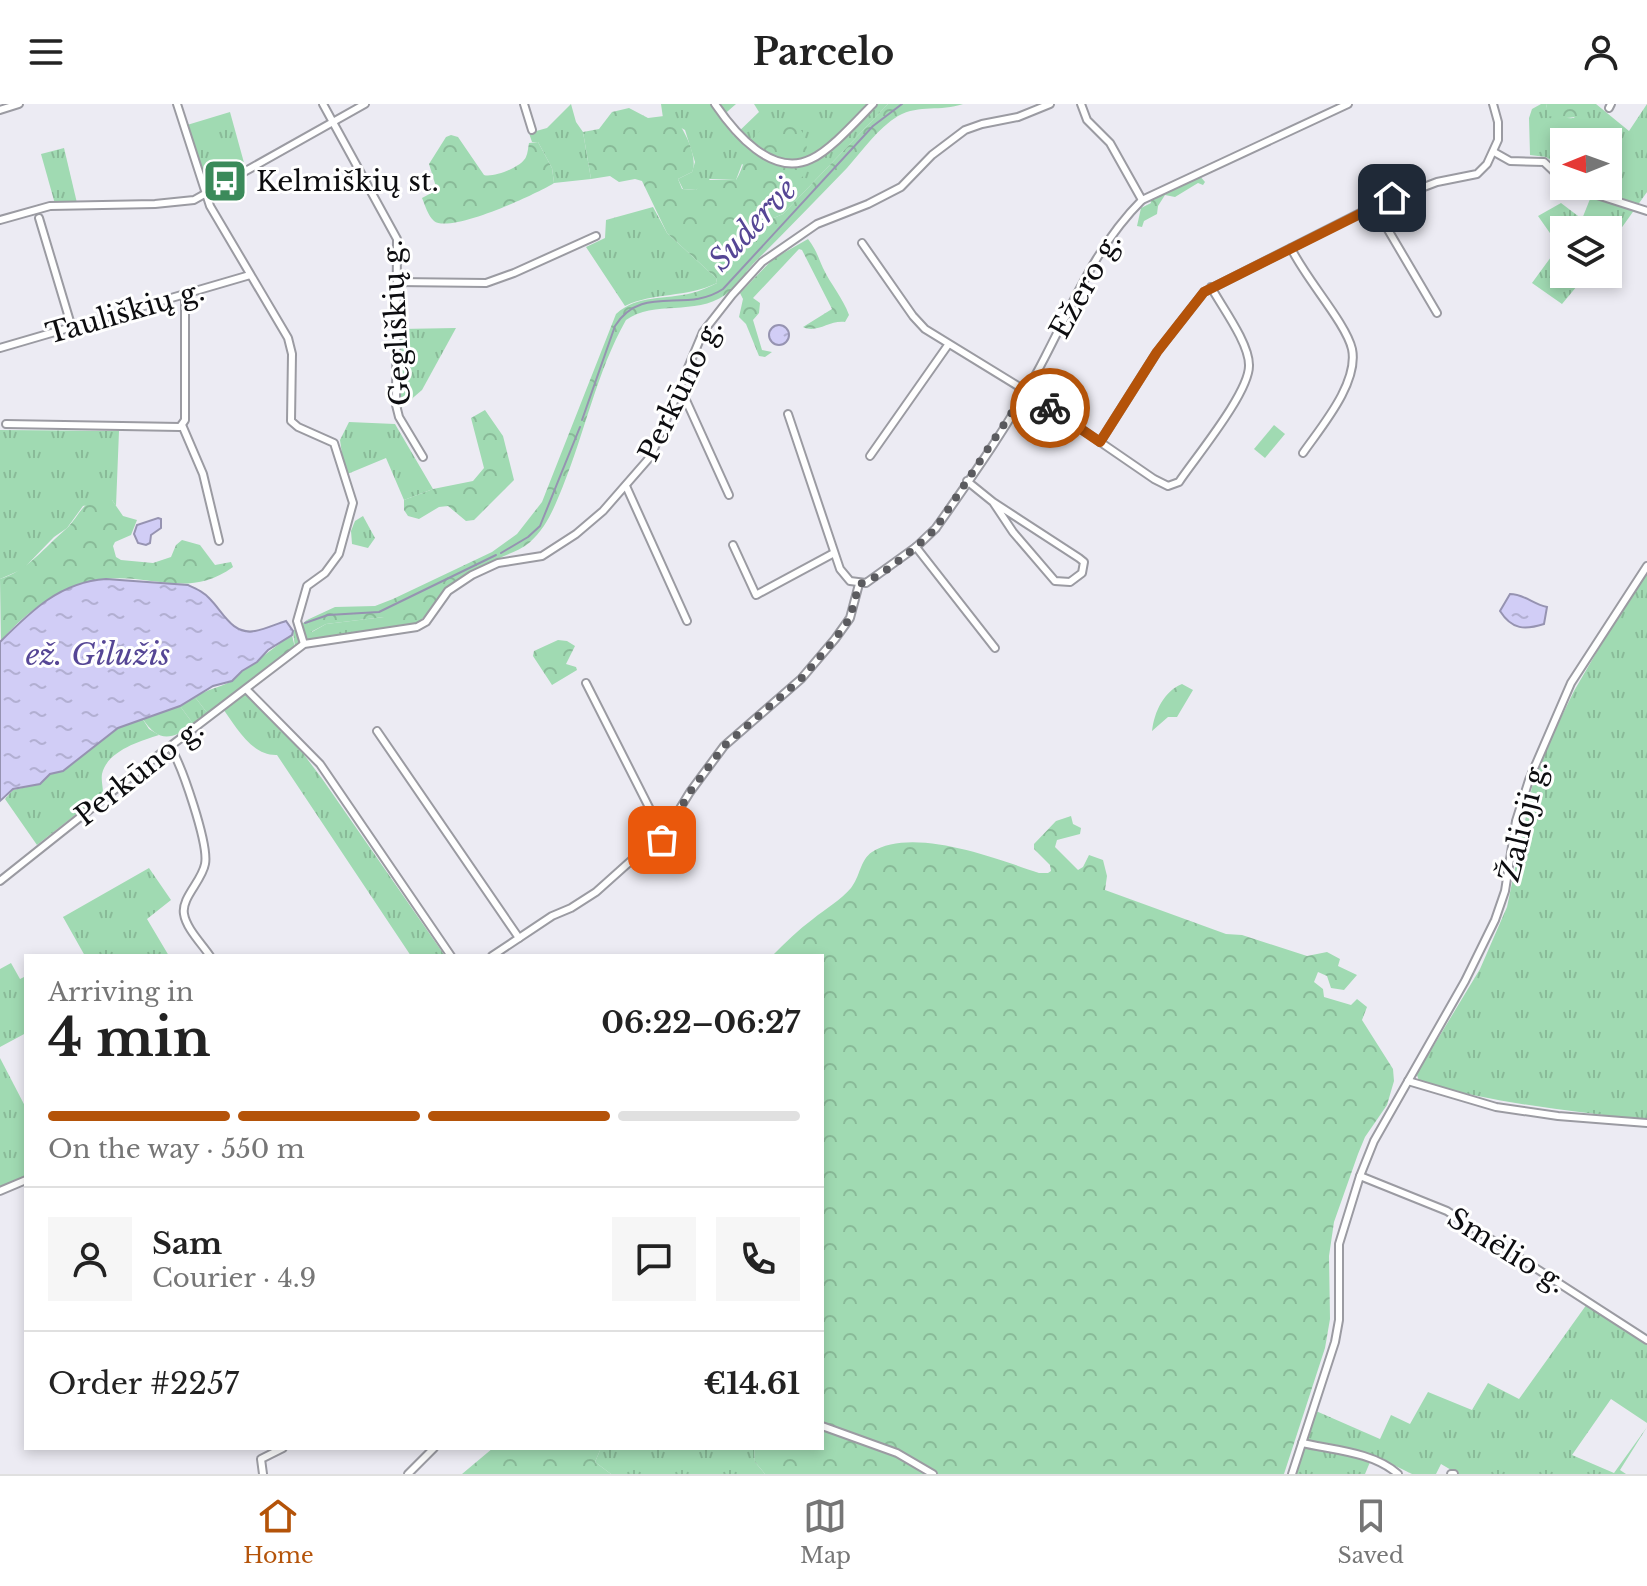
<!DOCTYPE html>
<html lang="en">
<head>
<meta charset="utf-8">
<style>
  body { margin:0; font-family:"Libre Baskerville",serif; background:#f6f6f6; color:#222; height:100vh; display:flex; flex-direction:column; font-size:30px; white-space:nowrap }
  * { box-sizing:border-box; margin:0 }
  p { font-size:26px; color:#767676 }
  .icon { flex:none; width:44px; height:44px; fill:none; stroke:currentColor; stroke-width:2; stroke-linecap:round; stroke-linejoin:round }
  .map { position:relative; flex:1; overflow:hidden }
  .drawer { position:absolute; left:24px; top:850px; width:800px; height:496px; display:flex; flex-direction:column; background:#fff; border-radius:0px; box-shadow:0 4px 12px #0003 }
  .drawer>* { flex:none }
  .needle { width:52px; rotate:269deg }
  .controls { position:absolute; left:1550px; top:24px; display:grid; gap:16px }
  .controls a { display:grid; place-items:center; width:72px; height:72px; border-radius:0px; background:#fff; box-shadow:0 4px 12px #0003; font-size:40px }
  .pin { position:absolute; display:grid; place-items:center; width:68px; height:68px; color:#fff; margin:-34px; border-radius:16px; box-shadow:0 4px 12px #0006 }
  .courier { position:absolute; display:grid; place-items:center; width:80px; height:80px; margin:-40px; border:6px solid #b45309; border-radius:50%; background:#fff; color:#222; box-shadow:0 2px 10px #0007 }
  .head em { font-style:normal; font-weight:700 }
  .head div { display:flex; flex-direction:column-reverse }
  .head { display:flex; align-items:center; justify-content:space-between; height:136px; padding:0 24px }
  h1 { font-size:52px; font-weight:700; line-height:60px }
  .bar { display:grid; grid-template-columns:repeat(4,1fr); gap:12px 8px; align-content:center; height:96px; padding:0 24px }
  .bar i { height:10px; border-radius:6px; background:#e0e0e0 }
  .bar .on { background:#b45309 }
  .bar p { grid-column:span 4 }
  .line { display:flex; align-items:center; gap:20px; padding:0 24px; border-top:2px solid #e0e0e0 }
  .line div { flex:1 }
  .round { display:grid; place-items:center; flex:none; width:84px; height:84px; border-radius:0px; background:#f6f6f6 }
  header { display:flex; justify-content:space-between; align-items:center; height:104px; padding:0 24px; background:#fff; font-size:36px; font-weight:700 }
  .dock { display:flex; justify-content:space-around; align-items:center; height:112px; border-top:2px solid #e0e0e0; background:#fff; font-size:22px; color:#767676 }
  .dock a { display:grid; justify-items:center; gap:4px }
  .dock .on { color:#b45309 }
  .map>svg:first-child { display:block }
  .grass { fill:url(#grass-tufts) }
  .forest { fill:url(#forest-crowns) }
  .park { fill:#a0dab2 }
  .water { fill:url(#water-ripples); stroke:#9693b1; stroke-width:2 }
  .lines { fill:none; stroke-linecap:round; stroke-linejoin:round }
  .stream { stroke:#9693b1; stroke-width:2 }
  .street-casing { stroke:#9b9ba2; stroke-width:10 }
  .street { stroke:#fff; stroke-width:6 }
  .done { stroke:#5b5b5f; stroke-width:8; stroke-dasharray:0 14.4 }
  .route { stroke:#b45309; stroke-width:10 }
  .labels { text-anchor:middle; stroke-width:6; stroke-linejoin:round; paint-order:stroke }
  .poi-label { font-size:28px; fill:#0d0d10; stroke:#fff; text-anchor:start }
  .street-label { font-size:28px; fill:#0d0d10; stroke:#fff }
  .water-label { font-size:30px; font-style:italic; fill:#554695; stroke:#fff }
</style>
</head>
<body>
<header><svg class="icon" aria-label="menu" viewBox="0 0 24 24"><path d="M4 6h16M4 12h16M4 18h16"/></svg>Parcelo<svg class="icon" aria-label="person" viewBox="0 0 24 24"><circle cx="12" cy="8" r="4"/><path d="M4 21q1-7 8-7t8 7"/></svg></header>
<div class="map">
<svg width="1647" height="1370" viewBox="0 0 1647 1370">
  <defs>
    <pattern id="grass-tufts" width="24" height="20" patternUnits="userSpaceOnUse" patternTransform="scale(2)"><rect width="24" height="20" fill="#a0dab2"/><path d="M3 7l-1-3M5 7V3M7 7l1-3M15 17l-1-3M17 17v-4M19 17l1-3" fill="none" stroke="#89ba98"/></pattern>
    <pattern id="forest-crowns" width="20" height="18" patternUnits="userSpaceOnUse" patternTransform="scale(2)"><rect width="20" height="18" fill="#a0dab2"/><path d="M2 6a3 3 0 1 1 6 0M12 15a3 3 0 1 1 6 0" fill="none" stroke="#89ba98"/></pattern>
    <pattern id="water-ripples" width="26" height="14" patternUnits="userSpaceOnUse" patternTransform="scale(2)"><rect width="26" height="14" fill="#d1cdf6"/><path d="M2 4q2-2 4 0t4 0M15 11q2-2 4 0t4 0" fill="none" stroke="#b2afd2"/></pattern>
  </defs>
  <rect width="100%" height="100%" fill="#ecebf3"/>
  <g class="grass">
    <polygon points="571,0 576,18 583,28 591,75 554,79 552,64 538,38 532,38 529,29 547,24"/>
    <polygon points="661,0 736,0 720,14 734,32 759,8 754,0 888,0 783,110 769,116 757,109 757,103 761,99 784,92 742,60 736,76 710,75 696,86 683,85 678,75 692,68 695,58 685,26 663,14"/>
    <path d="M1541,0H1547L1546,4C1556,10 1562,15 1574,14L1581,0H1596L1629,27L1647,0V88L1608,143V126H1564V170H1587L1562,200L1532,179L1559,142L1538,112L1561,99L1582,115L1590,95L1586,82H1608V38H1590L1578,28L1570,38H1564V46L1555,59L1546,53L1530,51L1529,14L1532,5Z"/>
    <polygon points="230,8 246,66 208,85 187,21"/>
    <polygon points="64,44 77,99 55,100 41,50"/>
    <path d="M653,103L667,129L716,174L717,179C686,194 654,188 625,202L586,143L605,134L606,116Z"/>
    <polygon points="456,224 422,286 400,305 400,225"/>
    <polygon points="349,318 395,320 433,385 404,396 386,354 345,371 340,336"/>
    <polygon points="0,326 119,327 116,402 112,396 83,402 67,424 54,433 23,465 0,475"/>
    <polygon points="363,412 375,434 368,444 352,440 351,427 355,417"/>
    <path d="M1647,469V1016C1572,1008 1498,999 1425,980L1419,977L1417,971L1419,966L1480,865L1507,803L1532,683L1550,636L1574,587L1613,520Z"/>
    <polygon points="384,513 390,513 408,523 295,544 293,527 307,516 312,528 326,520"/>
    <path d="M241,584L302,648L323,676L445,852H411L277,651C250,652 235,620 220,601Z"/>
    <polygon points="195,593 208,610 194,621 180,602"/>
    <path d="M142,614L149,625L159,631C140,637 107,647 102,670C101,676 103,683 103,689L37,741L5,695L13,686L40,680L50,670L63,667L118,624Z"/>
    <polygon points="149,764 171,796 147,815 169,852 85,852 63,813"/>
    <polygon points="11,859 20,875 26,872 26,929 0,943 0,865"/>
    <polygon points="0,954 26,1004 26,1072 0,1085"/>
    <polygon points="1587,1200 1647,1239 1647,1319 1611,1295 1572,1351 1614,1369 1647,1323 1620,1366 1626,1370 1458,1370 1441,1360 1436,1370 1412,1370 1373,1351 1365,1370 1296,1370 1316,1307 1380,1335 1391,1311 1410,1320 1428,1288 1472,1306 1488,1279 1519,1295"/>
    <polygon points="601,1344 754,1344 755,1358 765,1370 611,1370 595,1358"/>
  </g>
  <g class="forest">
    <path d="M888,0H963C940,8 920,0 898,12C879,23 862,47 847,64C816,96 785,128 753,160C744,170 736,184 725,191C695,212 654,196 626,216C597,267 585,328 563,382C554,404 547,423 529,439C519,447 507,450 496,456C482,462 467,471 453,479C437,489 424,525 406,522C397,521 394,514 384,513L326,520L311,528L307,516L335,503L375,502L393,495L492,448L517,430L542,398L616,210C638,190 665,196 692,189C700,187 709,183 717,179L716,174L667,129L642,77L635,75L619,78L610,72L591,75L583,28L599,25L612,8L629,4L648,14L672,11C683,22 699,53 692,68L678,75L682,85L696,86L704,76H736C744,64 745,48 753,35C766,16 799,8 806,37C808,47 806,59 806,69L784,92L761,99L757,103V109L769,116L783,110Z"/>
    <path d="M1547,0H1581L1583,6L1582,10C1570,16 1561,14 1549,12L1546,4Z"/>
    <path d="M451,31L458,33L484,71C493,74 522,63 526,53C528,48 528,44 529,39L538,38L552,64L554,79C537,90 450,130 434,117C428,112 425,101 422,94L437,86L429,60L446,33Z"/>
    <polygon points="1199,71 1205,78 1203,81 1198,79 1175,93 1165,91 1158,102 1157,110 1144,117 1142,123 1137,122 1141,104 1151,99 1150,95"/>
    <path d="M808,135C816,145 818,153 823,164C831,181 843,194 849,211L845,218C829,216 817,230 803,223L832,205L802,146L799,145L753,194L760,199L759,209L753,216L762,246L772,248L765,253L759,252L746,220L739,213L743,195L740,189L773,155Z"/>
    <polygon points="485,306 503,332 514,376 474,416 466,417 448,402 439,403 419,415 408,412 404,406 404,396 433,385 473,377 484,364 471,314"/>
    <path d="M97,394L112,396L123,412L137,416L131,431L115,438L113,442L116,453L121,456L153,459L171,453L176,441L182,436L200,441L215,461L231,458L233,463C189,495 152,470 106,475C64,480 28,505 1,537L0,475C27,467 45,443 66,425C78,414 81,400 97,394Z"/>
    <path d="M292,531L295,544L208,610L195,593C208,585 218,584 230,578C236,575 240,569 245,565C261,555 275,542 292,531Z"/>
    <polygon points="558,536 567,537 575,542 566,560 576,563 577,566 552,581 533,552 534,547"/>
    <path d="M1182,580L1193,586L1177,613H1168L1152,627C1154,608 1164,587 1182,580Z"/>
    <path d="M180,602L194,621C170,636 159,639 142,614Z"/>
    <path d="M1071,712L1073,720L1081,724L1080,730L1057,736L1055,743L1078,766L1083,763L1089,751L1103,756L1107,772L1105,786L1226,830L1242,831L1307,852L1327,848L1340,855L1338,862L1357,871L1344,886L1331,884L1327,872L1318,868L1314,878L1323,885L1324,893L1351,901L1357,895L1367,903L1362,916L1393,965L1394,977L1387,1001L1365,1033L1358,1050L1334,1118L1329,1152L1330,1215L1325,1244L1284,1370H765L755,1358L754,1344H822V852H772C785,839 798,826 813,815C825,805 841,796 851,784C860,773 860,756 872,748C913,722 997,755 1039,769H1048L1051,767L1050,761L1034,745V740L1056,717Z"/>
    <polygon points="493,1344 601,1344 595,1358 611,1370 462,1370"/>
  </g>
  <polygon class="park" points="1274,321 1285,330 1265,354 1254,345"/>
  <g class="water">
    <circle cx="779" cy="231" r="10"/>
    <polygon points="158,414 161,415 161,424 151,431 150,439 146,441 138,439 134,430 137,421"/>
    <path d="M106,475L188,481C197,485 204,488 210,495C223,508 232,531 255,527C266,525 276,520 286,517L293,527L292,531L268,546L257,558L242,567L232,577L213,582L180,602L118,624L63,667L50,670L40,680L13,685L0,697V538C31,507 60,478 106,475Z"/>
    <path d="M1510,490C1524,490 1533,500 1547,503L1544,520C1525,526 1512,526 1500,507Z"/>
  </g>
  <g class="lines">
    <g class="stream">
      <path d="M582,316L615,222C642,179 686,210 723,185L873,22L902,0"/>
      <polyline points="501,449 528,433 540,422 580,323"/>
      <polyline points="305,519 328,511 379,508 496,451"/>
    </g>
    <g class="street-casing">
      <g id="street">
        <polyline points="177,0 210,102 288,234 292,250 291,317 298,323 334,339 353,399 339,450 325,469 307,482 297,517 304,540"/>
        <polyline points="323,0 397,135 396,301 399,313 423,353"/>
        <polyline points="524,0 532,26"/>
        <path d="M715,0C734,28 772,74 811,55C831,46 857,16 873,0"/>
        <polyline points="1081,0 1087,16 1110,39 1142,96"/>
        <polyline points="1609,4 1611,0"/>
        <polyline points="0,6 19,0"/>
        <polyline points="1494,48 1510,57 1544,58 1564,77"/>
        <polyline points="1569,82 1647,107"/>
        <polyline points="1374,102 1437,209"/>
        <polyline points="39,114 72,224"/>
        <polyline points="0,116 50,102 155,100 194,96 365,0"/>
        <path d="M862,139L913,212L925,225L1026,287L1154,375L1168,382L1179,378C1195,354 1250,288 1249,261C1249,239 1222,203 1211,183"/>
        <path d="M1291,144C1305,174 1346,219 1352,245C1359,279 1321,323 1303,349"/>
        <polyline points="397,178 486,179 514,169 596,132"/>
        <polyline points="0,244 250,171"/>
        <polyline points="680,283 729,391"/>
        <path d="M788,310L840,465L850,477L866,479L916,443L936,424C974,370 1015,312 1045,253C1074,197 1097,141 1142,96L1348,0"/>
        <polyline points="6,320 180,323 185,316 185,192"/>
        <polyline points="182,321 203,370 219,437"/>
        <polyline points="1100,338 1157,248 1204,188 1374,102 1437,78 1477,70 1487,60 1498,36 1498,18 1493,0"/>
        <polyline points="870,352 948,241"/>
        <polyline points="967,377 993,398 1013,428 1055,477 1070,478 1082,469 1084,458 1079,454 993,398"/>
        <polyline points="626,382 687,517"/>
        <polyline points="733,441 756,491 834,449"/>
        <polyline points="916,443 995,544"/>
        <polyline points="586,579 660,725 666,730"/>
        <polyline points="246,585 320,660 451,852"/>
        <polyline points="377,627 519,834"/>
        <path d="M170,643C182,661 209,741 205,760C202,777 181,794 184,810C186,824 202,840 210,852"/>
        <polyline points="0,777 147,660 304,540 417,523 426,518 448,487 472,471 498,459 542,452 576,430 603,407 651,352 703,228 732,191 762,158 817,120 868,100 901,83 932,51 965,26 982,20 1018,13 1050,0"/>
        <polyline points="492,852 552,812 571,804 596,788 634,754 657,742 690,688 724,642 801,575 835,535 850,514 859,480"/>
        <polyline points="1408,977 1496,1003 1558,1012 1647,1019"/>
        <polyline points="1360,1072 1447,1107 1647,1236"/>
        <polyline points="0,1087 26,1076"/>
        <polyline points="822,1322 897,1349 933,1370"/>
        <path d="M1302,1339C1333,1346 1373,1348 1398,1370"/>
        <polyline points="263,1370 261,1355 283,1344"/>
        <polyline points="408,1370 434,1344"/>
        <polyline points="1292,1370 1335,1238 1339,1216 1339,1140 1360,1072 1374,1037 1465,877 1495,816 1505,787 1516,717 1529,676 1571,579 1647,462"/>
        <polyline points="1451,1370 1454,1370"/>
      </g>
    </g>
    <use href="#street" class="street"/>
  </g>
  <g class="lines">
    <path class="done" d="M662,736L690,688L724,642L801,575L835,535L850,514L859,480C877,477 922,439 936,424L1026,287L1050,304"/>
    <polyline class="route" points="1050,304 1100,338 1157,248 1204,188 1392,94"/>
  </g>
  <defs>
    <g id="bus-square" transform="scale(2.3)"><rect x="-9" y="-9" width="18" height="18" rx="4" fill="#3b8a5a" stroke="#fff"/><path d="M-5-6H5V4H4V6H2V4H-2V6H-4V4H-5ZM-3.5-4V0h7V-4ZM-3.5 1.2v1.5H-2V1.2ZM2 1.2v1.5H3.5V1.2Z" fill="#fff"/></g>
  </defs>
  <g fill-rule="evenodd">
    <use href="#bus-square" x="225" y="77"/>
  </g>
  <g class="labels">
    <g class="poi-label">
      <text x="256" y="87">Kelmiškių st.</text>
    </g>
    <g class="street-label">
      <text transform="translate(1085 181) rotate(-61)" y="10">Ežero g.</text>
      <text transform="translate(125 208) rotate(-16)" y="10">Tauliškių g.</text>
      <text transform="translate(396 219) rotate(-93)" y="10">Gegliškių g.</text>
      <text transform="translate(680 286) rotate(-64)" y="10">Perkūno g.</text>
      <text transform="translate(139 668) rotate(-38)" y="10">Perkūno g.</text>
      <text transform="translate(1523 717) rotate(-76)" y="10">Žalioji g.</text>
      <text transform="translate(1507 1146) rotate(32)" y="10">Smėlio g.</text>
    </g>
    <g class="water-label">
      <text transform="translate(753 121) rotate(-47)" y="10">Sudervė</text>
      <text x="98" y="561">ež. Gilužis</text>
    </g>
  </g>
</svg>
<div class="controls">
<a><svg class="needle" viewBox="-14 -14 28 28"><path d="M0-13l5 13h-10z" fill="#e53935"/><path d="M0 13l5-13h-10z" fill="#767676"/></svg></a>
<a><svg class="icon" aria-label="layers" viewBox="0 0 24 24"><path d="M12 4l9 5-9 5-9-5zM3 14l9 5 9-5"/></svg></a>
</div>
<div class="pin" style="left:662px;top:736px;background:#ea580c"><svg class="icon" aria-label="bag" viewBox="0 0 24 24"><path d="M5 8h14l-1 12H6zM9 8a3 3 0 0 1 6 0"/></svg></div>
<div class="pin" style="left:1392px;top:94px;background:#1f2937"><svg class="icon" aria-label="home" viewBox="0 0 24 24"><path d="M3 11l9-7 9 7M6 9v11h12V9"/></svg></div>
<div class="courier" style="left:1050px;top:304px"><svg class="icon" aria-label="bike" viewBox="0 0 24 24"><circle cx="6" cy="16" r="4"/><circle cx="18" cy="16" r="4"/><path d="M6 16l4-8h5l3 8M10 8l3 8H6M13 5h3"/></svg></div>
<section class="drawer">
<div class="head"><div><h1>4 min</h1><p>Arriving in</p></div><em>06:22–06:27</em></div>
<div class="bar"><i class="on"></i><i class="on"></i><i class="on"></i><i></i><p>On the way · 550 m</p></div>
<div class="line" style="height:144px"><a class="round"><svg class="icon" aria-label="person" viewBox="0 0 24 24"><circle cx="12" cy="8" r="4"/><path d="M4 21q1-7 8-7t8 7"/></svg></a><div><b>Sam</b><p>Courier · 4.9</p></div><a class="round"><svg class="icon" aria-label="chat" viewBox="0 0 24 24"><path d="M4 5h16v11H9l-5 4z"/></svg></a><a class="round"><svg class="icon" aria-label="phone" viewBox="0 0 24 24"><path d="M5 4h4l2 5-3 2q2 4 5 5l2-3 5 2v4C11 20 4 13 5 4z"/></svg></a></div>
<div class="line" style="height:104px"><div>Order #2257</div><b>€14.61</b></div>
</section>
</div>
<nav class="dock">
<a class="on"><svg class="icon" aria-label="home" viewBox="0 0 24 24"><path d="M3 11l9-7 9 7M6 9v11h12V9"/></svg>Home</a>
<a><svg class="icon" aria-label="map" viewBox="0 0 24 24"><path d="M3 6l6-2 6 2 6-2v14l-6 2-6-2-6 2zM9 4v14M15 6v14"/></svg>Map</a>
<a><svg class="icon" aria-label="saved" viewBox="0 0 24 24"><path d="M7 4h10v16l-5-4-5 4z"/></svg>Saved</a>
</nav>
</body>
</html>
